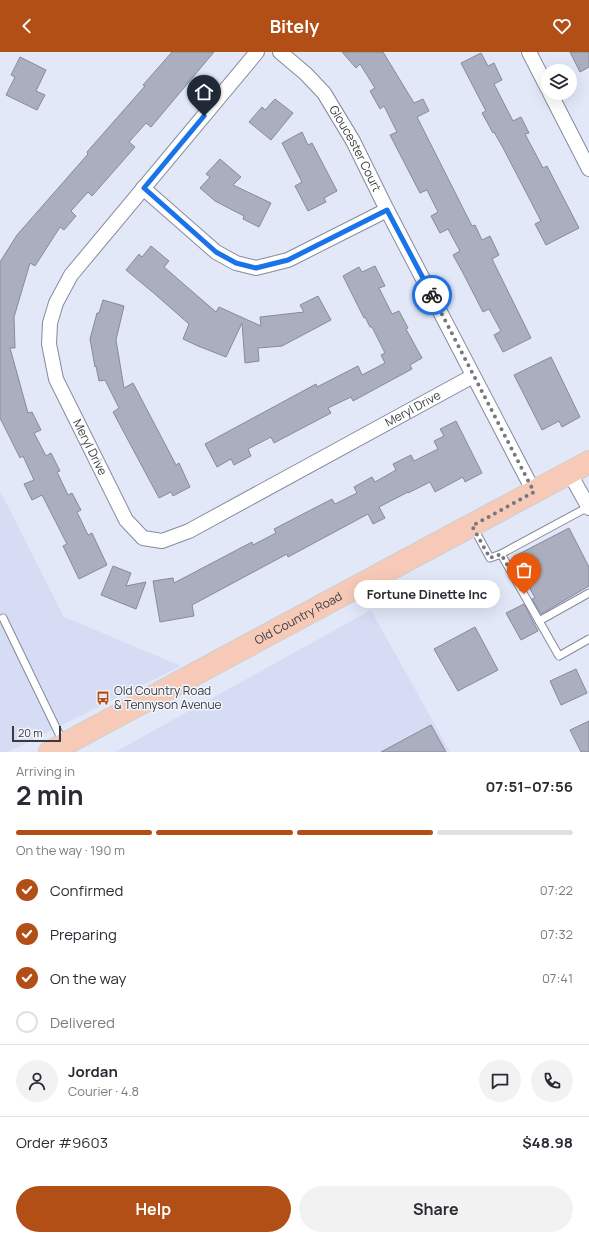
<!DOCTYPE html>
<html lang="en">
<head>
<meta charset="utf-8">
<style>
  body { margin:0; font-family:Manrope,sans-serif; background:#f2f2f3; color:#2b2b33; height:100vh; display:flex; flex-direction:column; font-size:15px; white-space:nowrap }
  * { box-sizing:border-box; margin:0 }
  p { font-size:13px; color:#7c7c81 }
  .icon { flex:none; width:22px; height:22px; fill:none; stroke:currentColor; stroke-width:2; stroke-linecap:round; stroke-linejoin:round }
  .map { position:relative; height:700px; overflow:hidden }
  .panel { display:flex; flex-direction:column; background:#fff; flex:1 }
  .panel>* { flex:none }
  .fabs { position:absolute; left:541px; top:12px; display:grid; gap:8px }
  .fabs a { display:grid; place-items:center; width:36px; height:36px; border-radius:50%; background:#fff; box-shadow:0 4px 16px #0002; font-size:20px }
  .scale { position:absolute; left:12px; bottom:10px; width:49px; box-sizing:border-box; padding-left:4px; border:2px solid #393b41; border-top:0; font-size:11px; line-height:14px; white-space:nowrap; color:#393b41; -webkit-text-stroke:3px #f3f5fc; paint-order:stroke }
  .pin { position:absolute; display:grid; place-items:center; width:34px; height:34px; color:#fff; margin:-41px -17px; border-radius:50% 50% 50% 0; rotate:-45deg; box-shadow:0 0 4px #0007 }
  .pin .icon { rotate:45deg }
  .courier { position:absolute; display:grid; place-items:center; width:40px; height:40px; margin:-20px; border:3px solid #1a73e8; border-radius:50%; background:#fff; color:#222; box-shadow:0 1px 5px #0007 }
  .bubble { position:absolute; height:28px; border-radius:14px; background:#fff; box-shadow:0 4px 16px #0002; font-size:13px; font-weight:700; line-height:28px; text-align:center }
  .overview em { font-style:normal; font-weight:700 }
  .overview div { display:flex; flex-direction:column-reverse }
  .overview { display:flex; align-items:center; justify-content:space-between; height:68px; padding:0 16px }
  h1 { font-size:26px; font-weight:700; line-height:30px }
  .bar { display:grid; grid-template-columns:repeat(4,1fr); gap:6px 4px; align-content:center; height:48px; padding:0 16px }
  .bar i { height:5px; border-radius:3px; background:#e1e1e2 }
  .bar .selected { background:#b24f17 }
  .bar p { grid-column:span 4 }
  .line { display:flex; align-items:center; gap:10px; padding:0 16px; border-top:1px solid #e1e1e2 }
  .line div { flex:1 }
  .round { display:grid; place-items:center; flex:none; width:42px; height:42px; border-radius:21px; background:#f2f2f3 }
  ol { padding:0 16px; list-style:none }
  li { display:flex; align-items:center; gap:12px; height:44px }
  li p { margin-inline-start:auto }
  li .icon { padding:4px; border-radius:50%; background:#b24f17; color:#fff; stroke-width:4 }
  li:last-child { color:#7c7c81 }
  li i { width:22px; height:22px; border:2px solid #e1e1e2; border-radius:50% }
  .button { display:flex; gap:8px; margin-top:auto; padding:8px 16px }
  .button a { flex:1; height:46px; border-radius:24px; background:#b24f17; color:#fff; font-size:16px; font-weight:700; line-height:46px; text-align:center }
  .button a+a { background:#f2f2f3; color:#2b2b33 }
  header { display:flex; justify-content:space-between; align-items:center; height:52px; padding:0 16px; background:#b24f17; color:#fff; font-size:18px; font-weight:700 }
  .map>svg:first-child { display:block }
  .built { fill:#d5dcf4 }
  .building { fill:#aaaebe; stroke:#868b9a }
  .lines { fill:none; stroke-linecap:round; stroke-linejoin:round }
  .lane-casing { stroke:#868b9a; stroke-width:9 }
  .street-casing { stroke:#868b9a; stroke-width:16 }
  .primary-casing { stroke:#cfd0d1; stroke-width:24 }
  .lane { stroke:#fff; stroke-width:7 }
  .street { stroke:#fff; stroke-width:14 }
  .primary { stroke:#f6cab6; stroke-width:22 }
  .done { stroke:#747881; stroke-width:4; stroke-dasharray:0 7.2 }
  .route { stroke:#1a73e8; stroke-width:5 }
  .labels { text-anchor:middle; stroke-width:3; stroke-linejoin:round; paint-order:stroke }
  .street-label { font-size:12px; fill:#393b41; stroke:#f3f5fc }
  .poi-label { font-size:12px; fill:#393b41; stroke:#f3f5fc; text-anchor:start }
</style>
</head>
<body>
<header><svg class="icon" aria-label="back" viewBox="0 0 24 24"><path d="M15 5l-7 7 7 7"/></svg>Bitely<svg class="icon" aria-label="heart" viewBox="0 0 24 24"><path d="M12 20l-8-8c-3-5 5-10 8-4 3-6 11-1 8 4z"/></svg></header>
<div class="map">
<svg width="589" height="700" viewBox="0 0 589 700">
  <rect width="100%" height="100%" fill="#e3e8f9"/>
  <g class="built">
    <polygon points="0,439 64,565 181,614 8,700 0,700"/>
    <polygon points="371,558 450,700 115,700"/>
  </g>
  <g class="building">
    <polygon points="172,0 214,0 151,75 146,71 129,90 135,95 92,144 88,140 71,159 76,164 64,178 60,175 35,214 30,211 14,265 15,296 10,296 28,361 32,360 41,378 34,381 46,404 51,401 60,419 57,420 68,443 72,441 81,458 77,460 88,483 92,481 107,513 79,527 63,494 67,492 42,443 32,448 24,432 34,428 23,404 20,406 0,366 0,210 17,183 88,102 87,100 145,34 143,33"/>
    <polygon points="342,0 383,0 414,51 423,47 429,59 417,65 472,174 475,173 482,188 490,184 499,203 492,207 531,286 503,300 494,283 501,279 489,257 483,260 463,221 453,203 460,199 448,177 440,181 431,164 438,160 427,138 420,141 390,83 397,80 384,54 380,57 370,39 375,36 360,12 356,16"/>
    <polygon points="570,0 589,0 589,15 580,20"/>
    <polygon points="481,1 488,14 494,11 502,28 494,32 513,69 521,65 529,81 525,82 543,116 547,114 579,176 546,193 535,172 541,169 502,94 494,80 493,81 482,61 486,59 461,11"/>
    <polygon points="20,5 46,18 36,39 45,43 37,58 6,43 15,25 11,23"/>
    <polygon points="275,47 293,61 271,88 249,70 262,55 265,58"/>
    <polygon points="302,80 308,93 312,91 337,139 324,146 326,150 308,159 295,134 302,130 282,91"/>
    <polygon points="220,107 241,125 233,133 271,151 259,175 243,167 244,164 215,149 200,136 210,125 206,122"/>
    <polygon points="151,194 169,209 164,215 216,260 219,255 261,274 260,265 304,260 300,253 318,244 331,268 282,294 258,296 259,309 245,311 242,271 226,305 198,294 183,287 189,272 156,243 126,218 139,202 142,205"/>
    <polygon points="375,214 385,234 379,236 392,262 399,259 408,276 406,277 422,306 410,313 412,317 353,349 351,345 328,356 331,361 274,391 271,385 248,397 251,404 234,413 231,407 217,415 205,392 316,332 317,335 358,314 362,323 385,311 381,303 385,301 372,275 370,275 365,265 364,266 343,224 359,215 362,220"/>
    <polygon points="103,248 124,254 116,288 124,336 133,331 176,413 179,411 190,435 173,444 171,440 159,446 113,360 119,356 105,328 99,329 96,314 95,315 90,287 97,261 99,261"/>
    <polygon points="551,305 580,365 562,375 559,369 542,378 514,323"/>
    <polygon points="456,369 482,421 465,430 463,425 435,440 430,430 408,441 408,440 379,455 385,466 373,472 368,462 288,505 287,502 192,553 194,564 160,570 153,529 173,526 174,531 252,490 253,493 276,481 274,477 332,447 335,452 357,441 354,435 372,425 375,430 396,418 393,412 411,403 414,409 438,397 434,389 444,384 440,377"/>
    <polygon points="569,476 589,515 589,534 541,562 532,547 535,546 513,505"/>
    <polygon points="113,514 131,521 126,534 146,530 136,557 101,543"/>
    <polygon points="524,552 538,579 521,588 506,561"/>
    <polygon points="475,575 498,618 458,639 434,597"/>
    <polygon points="576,617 587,641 561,653 550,629"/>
    <polygon points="589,669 589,700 581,700 570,678"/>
    <polygon points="431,673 446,700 381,700"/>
  </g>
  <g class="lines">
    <g class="lane-casing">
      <g id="lane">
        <polyline points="473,475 490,506 501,502 559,604 589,587"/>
        <polyline points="501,502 588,455"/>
        <polyline points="3,566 63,690"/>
        <polyline points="539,569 589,541"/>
      </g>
    </g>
    <g class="street-casing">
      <g id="street">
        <path id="s1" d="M257,0L71,223L56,251L50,271L49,292L56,327L126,468L143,486L162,489L189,479L473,324"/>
        <path id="s2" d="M280,0L306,22L324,41L353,89L387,158L534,440"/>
        <polyline points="529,0 548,37"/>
        <polyline points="550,41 589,117"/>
        <polyline points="143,136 216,200 236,211 256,216 288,208 387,158"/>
        <polyline points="569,420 589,456"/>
      </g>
    </g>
    <g class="primary-casing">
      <g id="primary">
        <path id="s3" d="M50,700L589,410"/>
      </g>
    </g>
    <use href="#lane" class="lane"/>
    <use href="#street" class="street"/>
    <use href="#primary" class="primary"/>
  </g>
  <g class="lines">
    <polyline class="done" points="432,243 534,440 472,474 490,506 501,502 524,542"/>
    <polyline class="route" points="204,64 144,136 216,200 236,211 256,216 288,208 387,158 432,243"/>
  </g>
  <defs>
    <g id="bus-bare" transform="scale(1.08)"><path d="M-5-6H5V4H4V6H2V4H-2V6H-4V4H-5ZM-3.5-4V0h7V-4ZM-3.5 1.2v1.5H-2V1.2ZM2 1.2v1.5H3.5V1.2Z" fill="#b24f17" stroke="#f3f5fc" stroke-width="2.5" paint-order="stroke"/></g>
  </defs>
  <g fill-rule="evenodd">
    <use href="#bus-bare" x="103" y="646"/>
  </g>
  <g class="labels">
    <g class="street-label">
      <text dy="4" stroke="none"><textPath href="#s2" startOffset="124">Gloucester Court</textPath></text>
      <text dy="4" stroke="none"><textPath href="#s1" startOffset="885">Meryl Drive</textPath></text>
      <text dy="4" stroke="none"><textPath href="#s1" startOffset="476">Meryl Drive</textPath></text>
      <text dy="4" stroke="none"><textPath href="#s3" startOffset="282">Old Country Road</textPath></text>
    </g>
    <g class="poi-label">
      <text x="114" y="643">Old Country Road<tspan x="114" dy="14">&amp; Tennyson Avenue</tspan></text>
    </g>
  </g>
</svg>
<div class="fabs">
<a><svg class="icon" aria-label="layers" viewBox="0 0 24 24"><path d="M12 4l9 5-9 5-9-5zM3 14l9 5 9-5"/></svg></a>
</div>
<div class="scale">20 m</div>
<div class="pin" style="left:524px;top:542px;background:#ea580c"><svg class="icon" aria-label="bag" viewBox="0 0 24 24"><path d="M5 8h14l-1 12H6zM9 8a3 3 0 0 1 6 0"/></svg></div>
<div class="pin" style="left:204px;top:64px;background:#1f2937"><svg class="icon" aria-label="home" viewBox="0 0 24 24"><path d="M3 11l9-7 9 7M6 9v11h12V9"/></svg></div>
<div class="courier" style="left:432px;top:243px"><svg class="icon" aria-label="bike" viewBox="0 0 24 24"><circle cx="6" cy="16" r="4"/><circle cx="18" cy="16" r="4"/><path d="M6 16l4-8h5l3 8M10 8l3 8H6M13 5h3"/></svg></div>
<div class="bubble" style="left:354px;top:528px;width:146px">Fortune Dinette Inc</div>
</div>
<section class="panel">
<div class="overview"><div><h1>2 min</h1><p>Arriving in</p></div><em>07:51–07:56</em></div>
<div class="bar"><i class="selected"></i><i class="selected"></i><i class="selected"></i><i></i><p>On the way · 190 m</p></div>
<ol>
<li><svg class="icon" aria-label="check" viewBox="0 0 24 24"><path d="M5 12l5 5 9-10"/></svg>Confirmed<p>07:22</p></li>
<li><svg class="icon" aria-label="check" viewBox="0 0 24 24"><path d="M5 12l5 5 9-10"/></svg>Preparing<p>07:32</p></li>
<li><svg class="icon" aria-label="check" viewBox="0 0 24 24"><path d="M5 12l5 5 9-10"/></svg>On the way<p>07:41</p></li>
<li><i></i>Delivered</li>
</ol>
<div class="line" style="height:72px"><a class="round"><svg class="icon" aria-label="person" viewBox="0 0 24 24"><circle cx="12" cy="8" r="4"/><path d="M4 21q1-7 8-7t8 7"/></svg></a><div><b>Jordan</b><p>Courier · 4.8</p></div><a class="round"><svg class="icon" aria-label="chat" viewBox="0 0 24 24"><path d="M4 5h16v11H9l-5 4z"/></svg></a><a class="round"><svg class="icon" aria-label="phone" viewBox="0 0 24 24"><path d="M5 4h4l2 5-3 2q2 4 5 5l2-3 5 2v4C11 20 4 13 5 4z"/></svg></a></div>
<div class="line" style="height:52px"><div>Order #9603</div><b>$48.98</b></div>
<div class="button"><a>Help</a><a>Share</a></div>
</section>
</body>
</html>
